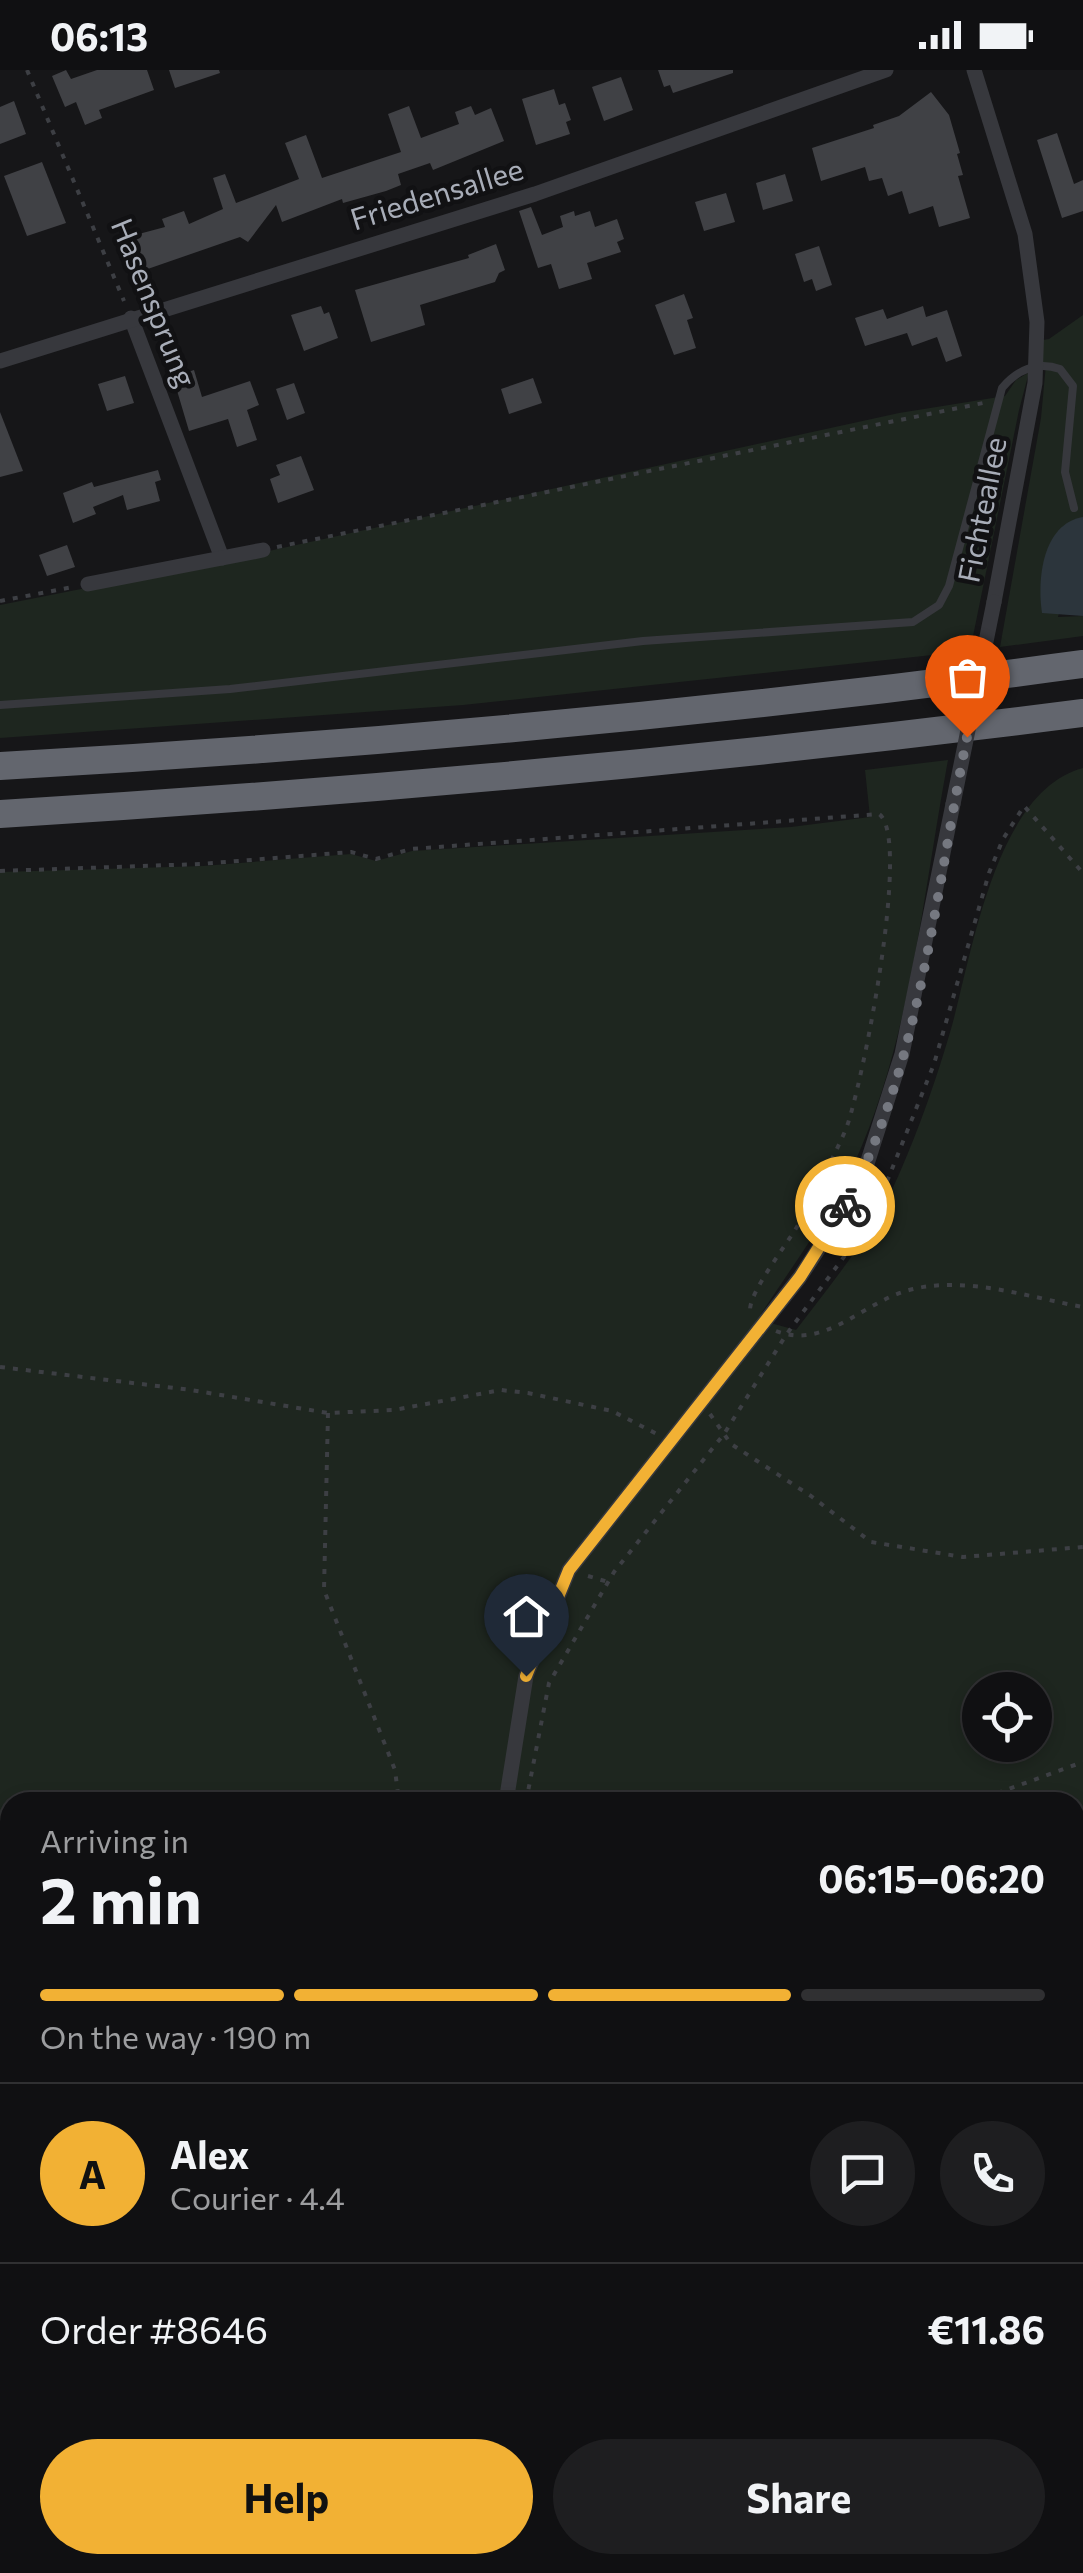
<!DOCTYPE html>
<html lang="en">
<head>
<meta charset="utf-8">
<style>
  body { margin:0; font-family:Commissioner,sans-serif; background:#1e1e20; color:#f1f3f6; height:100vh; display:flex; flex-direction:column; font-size:38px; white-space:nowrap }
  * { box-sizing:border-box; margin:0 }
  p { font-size:32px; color:#9c9d9f }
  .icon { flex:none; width:55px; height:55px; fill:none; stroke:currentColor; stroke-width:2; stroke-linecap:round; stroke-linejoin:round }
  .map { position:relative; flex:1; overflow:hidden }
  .drawer { position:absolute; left:0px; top:1722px; width:1085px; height:782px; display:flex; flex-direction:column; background:#101012; border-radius:30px 30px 0 0; box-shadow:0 5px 15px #0003,0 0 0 2px #303032 }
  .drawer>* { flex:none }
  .fabs { position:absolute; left:962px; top:1602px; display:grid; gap:20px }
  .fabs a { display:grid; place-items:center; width:90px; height:90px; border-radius:50%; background:#101012; box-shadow:0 5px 15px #0003,0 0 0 2px #303032; font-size:50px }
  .pin { position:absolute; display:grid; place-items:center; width:85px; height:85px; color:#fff; margin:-102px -42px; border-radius:50% 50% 50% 0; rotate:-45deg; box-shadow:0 0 10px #0007 }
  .pin .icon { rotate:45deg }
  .courier { position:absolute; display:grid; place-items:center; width:100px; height:100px; margin:-50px; border:8px solid #f2b134; border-radius:50%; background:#fff; color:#222; box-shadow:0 2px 12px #0007 }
  .overview em { font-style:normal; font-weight:700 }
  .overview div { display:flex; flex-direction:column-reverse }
  .overview { display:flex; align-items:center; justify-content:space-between; height:170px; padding:0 40px }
  h1 { font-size:65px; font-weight:700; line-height:75px }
  .bar { display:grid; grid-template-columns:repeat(4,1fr); gap:15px 10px; align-content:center; height:120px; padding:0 40px }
  .bar i { height:12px; border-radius:8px; background:#303032 }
  .bar .on { background:#f2b134 }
  .bar p { grid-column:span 4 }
  .line { display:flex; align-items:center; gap:25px; padding:0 40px; border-top:2px solid #303032 }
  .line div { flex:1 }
  .round { display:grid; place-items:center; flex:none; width:105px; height:105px; border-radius:52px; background:#1e1e20 }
  .button { display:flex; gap:20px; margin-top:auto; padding:20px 40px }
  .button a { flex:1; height:115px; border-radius:60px; background:#f2b134; color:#111; font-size:40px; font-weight:700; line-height:115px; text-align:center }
  .button a+a { background:#1e1e20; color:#f1f3f6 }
  .status { display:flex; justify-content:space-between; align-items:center; height:70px; padding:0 50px; background:#101012; direction:ltr }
  .status svg { height:28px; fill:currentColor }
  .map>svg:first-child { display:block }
  .green { fill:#1e261f; fill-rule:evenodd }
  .water { fill:#2c353c }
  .building { fill:#404145 }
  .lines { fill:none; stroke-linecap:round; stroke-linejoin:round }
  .path { stroke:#3d3f44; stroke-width:4; stroke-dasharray:5 8; stroke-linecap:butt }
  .lane { stroke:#37383d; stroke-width:8 }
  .street { stroke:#37383d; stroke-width:15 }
  .highway { stroke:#63666e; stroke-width:28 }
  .street-bridge { stroke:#37383d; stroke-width:15 }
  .done { stroke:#757880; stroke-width:10; stroke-dasharray:0 18 }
  .route { stroke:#f2b134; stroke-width:12 }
  .labels { text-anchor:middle; stroke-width:9; stroke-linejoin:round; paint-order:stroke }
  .street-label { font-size:30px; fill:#a8adb8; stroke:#111113 }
</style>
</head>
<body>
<div class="status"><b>06:13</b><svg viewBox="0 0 49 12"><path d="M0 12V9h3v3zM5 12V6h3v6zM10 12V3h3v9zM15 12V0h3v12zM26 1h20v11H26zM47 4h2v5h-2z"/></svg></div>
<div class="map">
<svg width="1083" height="2503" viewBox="0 0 1083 2503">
  <rect width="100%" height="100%" fill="#161618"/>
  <g class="green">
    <polygon points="1083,245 1083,447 1058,547 1083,546 1083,566 1000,577 1041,348 1046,294 1028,306 1019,340 970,581 463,635 0,668 0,535 223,491 899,343 1005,326 1016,310 1028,303 1031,272 1049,269"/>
    <path d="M948,690C923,823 911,969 854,1094C829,1147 793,1195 761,1244L774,1254L796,1260C835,1209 875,1161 900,1102C920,1056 937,1007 951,959C972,885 995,721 1083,698V2503H0V802L203,796L351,784L376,791L412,781L791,757L870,747L865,700ZM980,1620H1035V1675H980ZM10,1732H1075V2495H10Z"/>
  </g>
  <path class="water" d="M1083,447V546L1042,543C1037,510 1042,454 1083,447Z"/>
  <g class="building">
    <polygon points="66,0 71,9 97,0 147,0 154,20 99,40 102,48 85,55 76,32 65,37 52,6"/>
    <polygon points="169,0 219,0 220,3 175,18"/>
    <polygon points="658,0 733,0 733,3 673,23 670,15 664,17"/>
    <polygon points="621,7 633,40 604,51 592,17"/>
    <polygon points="554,19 559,35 565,33 571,50 566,52 570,64 536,75 522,29"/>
    <polygon points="931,22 949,45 960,83 957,84 963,105 958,106 970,148 939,157 933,136 909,144 902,121 888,126 882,108 869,111 865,97 821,111 812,78 874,58 873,55 899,46"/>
    <polygon points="14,31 26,64 0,74 0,37"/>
    <polygon points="409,36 421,68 459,54 455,42 471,36 475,45 491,38 504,71 433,100 430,93 398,104 401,115 386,121 343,133 342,129 282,152 276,135 248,172 240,167 139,202 137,196 128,198 120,169 165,157 162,149 184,141 189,154 223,139 213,108 225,104 236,133 299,109 285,73 306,65 322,108 401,82 388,44"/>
    <polygon points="1057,63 1074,114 1083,110 1083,141 1062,148 1037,70"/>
    <polygon points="42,92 66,153 27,166 4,106"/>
    <polygon points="785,104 793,131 763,140 756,113"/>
    <polygon points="726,123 735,152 704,161 695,132"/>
    <polygon points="531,137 542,165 563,157 560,146 574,141 575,146 590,141 595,157 617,149 624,169 617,172 621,182 587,193 592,209 559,219 551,194 538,198 519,141"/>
    <polygon points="496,174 505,200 499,203 495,212 420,235 425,255 371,272 355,220 469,188 468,185"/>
    <polygon points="819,176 832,215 816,221 812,209 804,212 795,184"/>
    <polygon points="684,224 693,248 687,250 696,278 674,285 655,235"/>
    <polygon points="321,236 324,244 329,242 338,268 304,281 291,245"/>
    <polygon points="923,236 926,247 947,240 962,286 946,292 937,267 912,276 907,263 865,276 855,248 883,239 887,249"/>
    <polygon points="194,300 202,327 250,311 259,335 247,340 257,370 237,377 228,349 189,361 173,307"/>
    <polygon points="125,306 134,333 107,341 98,314"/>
    <polygon points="533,308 542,333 509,344 501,319"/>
    <polygon points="294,313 305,343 287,350 276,319"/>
    <polygon points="0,342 23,401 0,407"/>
    <polygon points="301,386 314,420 278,433 270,409 280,405 276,395"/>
    <polygon points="158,400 161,410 155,412 160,431 127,440 123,425 93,437 96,444 73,453 63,423 92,412 94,417"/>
    <polygon points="67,475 75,497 47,506 39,485"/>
  </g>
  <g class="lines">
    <g class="path">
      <polyline points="27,0 124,231"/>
      <polyline points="277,477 983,333"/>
      <polyline points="0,531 73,517"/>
      <path d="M0,801L200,794L351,782L376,789L411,779L879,744C912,767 862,1017 846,1059C832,1091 814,1124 798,1155C786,1176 749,1222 750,1241"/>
      <path d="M776,1261C824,1280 863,1233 906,1221C962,1204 1027,1227 1083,1237"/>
      <polyline points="0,1297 191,1320 328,1343 394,1340 501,1320 528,1323 612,1341 657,1364"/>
      <polyline points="328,1343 324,1520 395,1700 399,1732"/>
      <polyline points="710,1344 731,1374 811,1426 871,1472 963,1487 1083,1477"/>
      <polyline points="588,1506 608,1512"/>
      <polyline points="526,1732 549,1613 614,1502 724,1364 786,1265 872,1149 934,994 989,803 1003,769 1024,736 1083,803"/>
      <polyline points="973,1732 1083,1692"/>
      <polyline points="0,1964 10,1991"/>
      <polyline points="0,2073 10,2070"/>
      <polyline points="1075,2426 1083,2425"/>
      <polyline points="183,2495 186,2503"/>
      <polyline points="776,2495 777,2503"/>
      <polyline points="430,2503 432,2495"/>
    </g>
    <path class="lane" d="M0,635L230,619L643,571L913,552L939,535L949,516L1002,318C1017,300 1037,291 1060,299L1073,316L1065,402L1074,438"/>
    <g class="street">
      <polyline points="974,0 1025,164 1037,252 1035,313 994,532"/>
      <polyline points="131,248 222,488"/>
      <polyline points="0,291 535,124 886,0"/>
      <polyline points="88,514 263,480"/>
      <polyline points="506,1732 526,1606 569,1500 800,1207 842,1143 866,1097 902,984 953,734"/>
      <polyline points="292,2503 296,2495"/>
    </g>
    <g class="highway">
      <path d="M0,696C362,676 723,642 1083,594"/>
      <path d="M0,744C362,722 723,689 1083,643"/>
    </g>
    <polyline class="street-bridge" points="953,734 994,532"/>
  </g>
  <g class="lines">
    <path class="done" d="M845,1136C920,998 936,820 967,667"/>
    <polyline class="route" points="526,1606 569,1500 800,1207 845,1136"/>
  </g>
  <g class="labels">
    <g class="street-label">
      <text transform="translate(437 125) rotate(-17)" y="10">Friedensallee</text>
      <text transform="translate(153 233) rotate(68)" y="10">Hasensprung</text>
      <text transform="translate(983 440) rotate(-79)" y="10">Fichteallee</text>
    </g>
  </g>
</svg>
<div class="fabs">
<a><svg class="icon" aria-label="locate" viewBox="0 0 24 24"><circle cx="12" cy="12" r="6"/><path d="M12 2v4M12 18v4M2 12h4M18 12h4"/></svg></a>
</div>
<div class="pin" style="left:967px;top:667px;background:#ea580c"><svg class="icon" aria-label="bag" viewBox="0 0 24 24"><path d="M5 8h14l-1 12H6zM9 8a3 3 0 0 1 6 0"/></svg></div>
<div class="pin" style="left:526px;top:1606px;background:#1f2937"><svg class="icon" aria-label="home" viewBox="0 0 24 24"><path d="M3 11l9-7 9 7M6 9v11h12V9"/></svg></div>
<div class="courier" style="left:845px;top:1136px"><svg class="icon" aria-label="bike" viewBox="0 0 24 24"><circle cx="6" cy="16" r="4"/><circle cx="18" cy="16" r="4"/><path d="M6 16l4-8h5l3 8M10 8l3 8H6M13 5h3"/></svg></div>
<section class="drawer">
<div class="overview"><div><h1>2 min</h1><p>Arriving in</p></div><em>06:15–06:20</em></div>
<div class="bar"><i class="on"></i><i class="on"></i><i class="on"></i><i></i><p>On the way · 190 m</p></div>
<div class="line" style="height:180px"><b class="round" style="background:#f2b134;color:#111">A</b><div><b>Alex</b><p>Courier · 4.4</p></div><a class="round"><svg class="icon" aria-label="chat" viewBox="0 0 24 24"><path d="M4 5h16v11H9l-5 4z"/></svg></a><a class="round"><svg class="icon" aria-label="phone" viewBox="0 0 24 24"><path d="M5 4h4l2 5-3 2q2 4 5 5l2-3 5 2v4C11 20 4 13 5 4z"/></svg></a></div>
<div class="line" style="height:130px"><div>Order #8646</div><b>€11.86</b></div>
<div class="button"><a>Help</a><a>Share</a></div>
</section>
</div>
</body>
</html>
